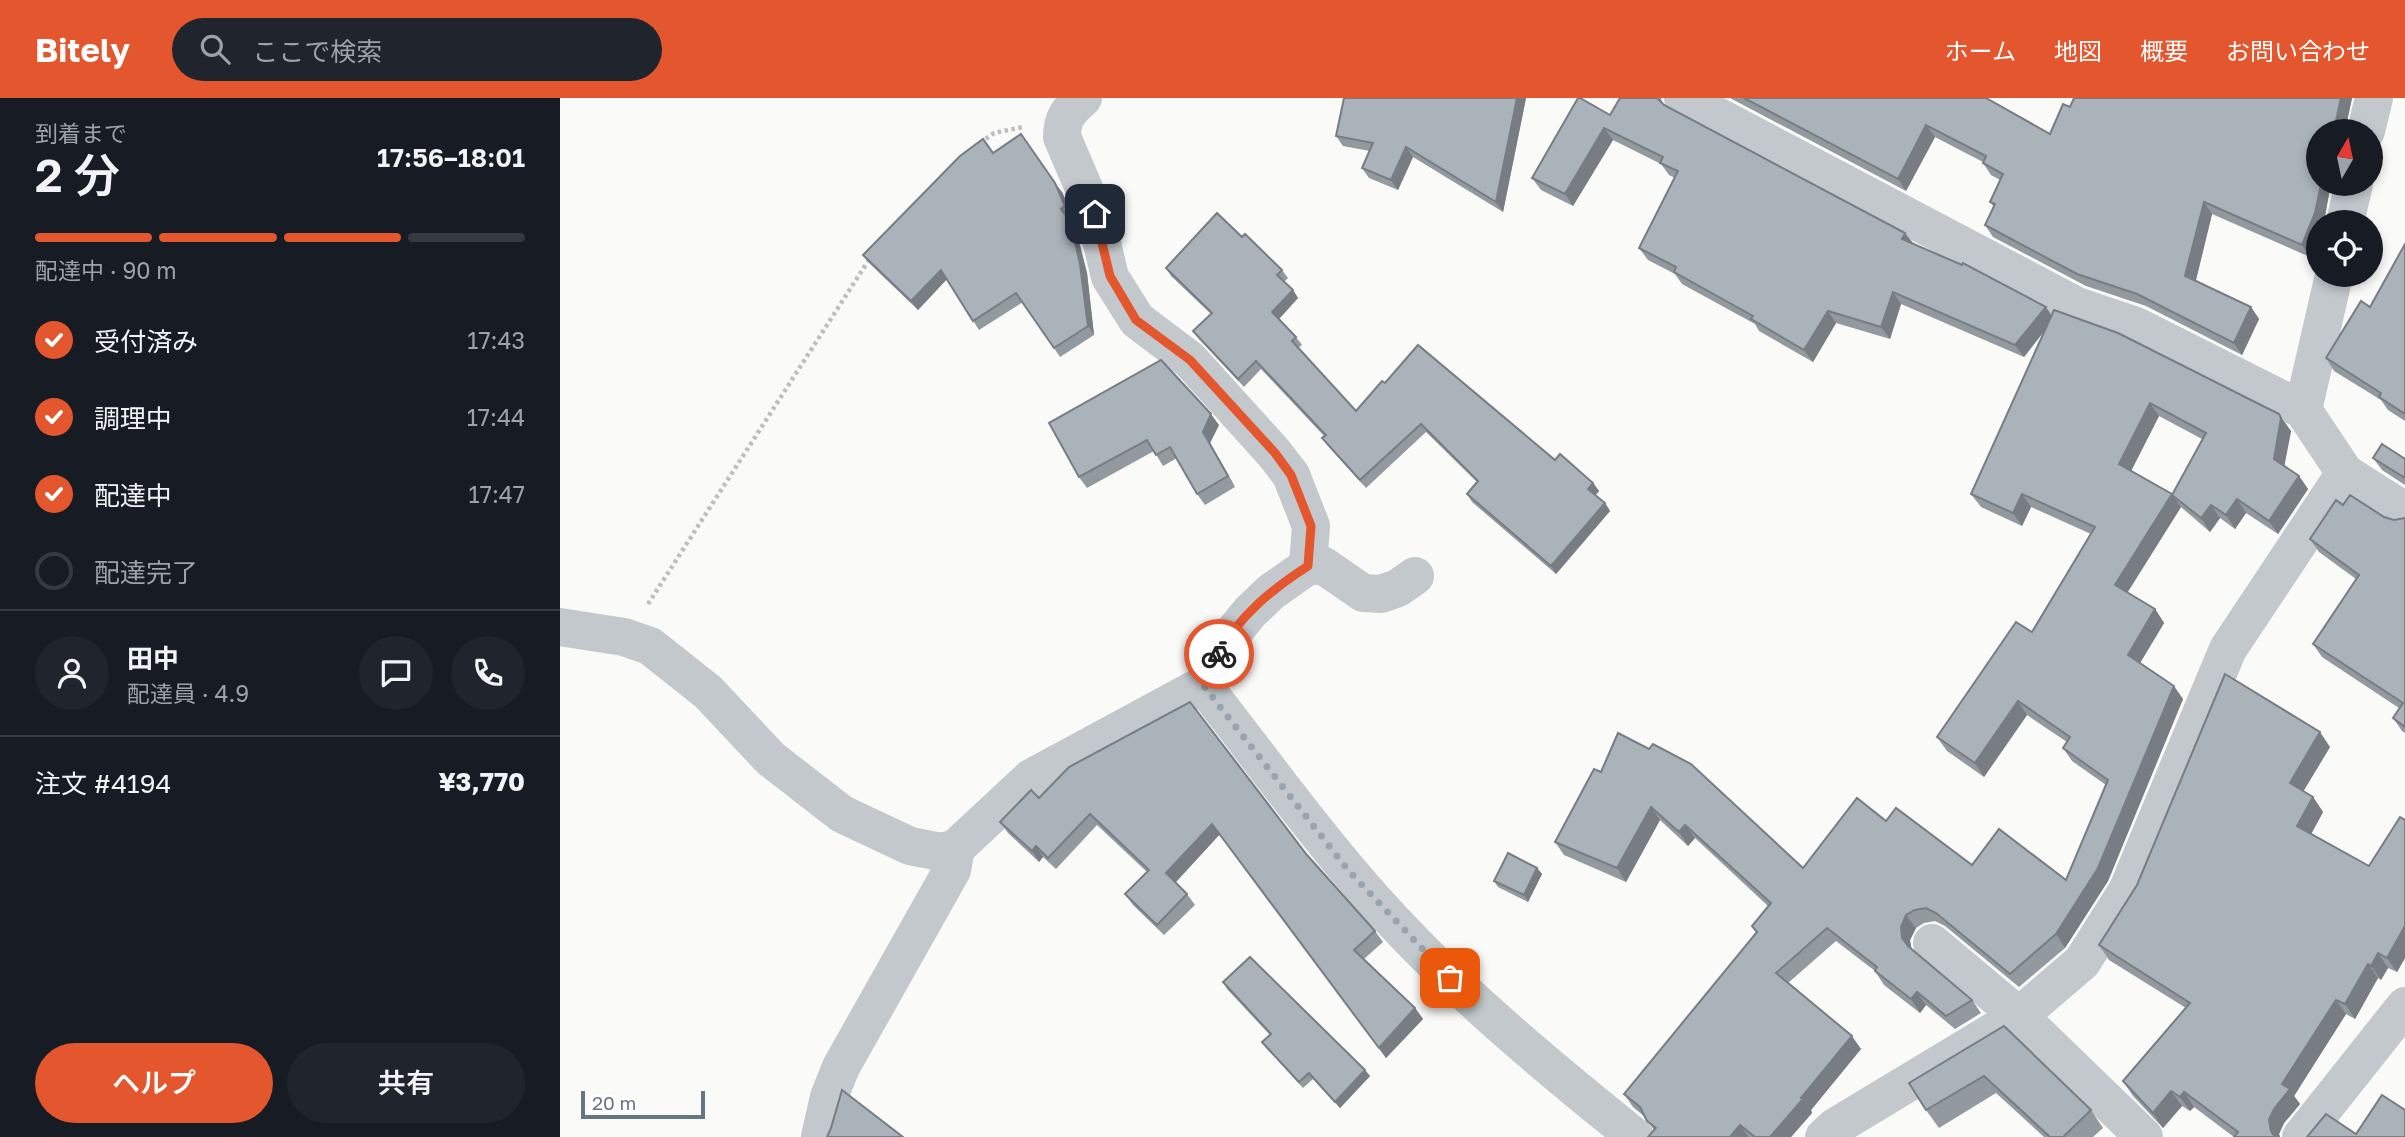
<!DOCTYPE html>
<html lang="ja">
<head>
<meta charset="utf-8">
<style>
  body { margin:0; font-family:"Golos Text","Noto Sans JP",sans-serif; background:#20242c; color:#f1f3f6; height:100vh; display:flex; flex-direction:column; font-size:26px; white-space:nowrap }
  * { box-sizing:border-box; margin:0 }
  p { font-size:23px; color:#9ea1a6 }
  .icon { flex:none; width:38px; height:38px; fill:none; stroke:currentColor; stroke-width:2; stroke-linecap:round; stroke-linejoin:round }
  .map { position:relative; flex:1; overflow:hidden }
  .side { display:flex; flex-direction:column; background:#171b24; width:560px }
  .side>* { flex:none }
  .needle { width:46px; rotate:9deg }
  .fabs { position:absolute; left:1746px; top:21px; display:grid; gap:14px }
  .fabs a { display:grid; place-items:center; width:77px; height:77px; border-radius:50%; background:#171b24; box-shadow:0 4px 10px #0003; font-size:35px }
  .scale { position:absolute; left:21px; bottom:18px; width:124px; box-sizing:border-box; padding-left:7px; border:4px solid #657683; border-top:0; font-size:19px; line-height:24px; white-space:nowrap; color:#657683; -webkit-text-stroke:5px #fff; paint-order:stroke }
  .pin { position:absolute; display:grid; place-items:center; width:60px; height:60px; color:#fff; margin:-30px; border-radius:14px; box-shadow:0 4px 10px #0006 }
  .courier { position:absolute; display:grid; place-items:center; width:70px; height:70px; margin:-35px; border:5px solid #e4572e; border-radius:50%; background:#fff; color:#222; box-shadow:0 2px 9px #0007 }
  .headline em { font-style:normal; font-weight:600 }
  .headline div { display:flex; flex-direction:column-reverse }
  .headline { display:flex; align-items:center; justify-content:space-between; height:119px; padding:0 35px }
  h1 { font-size:46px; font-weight:600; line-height:52px }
  .bar { display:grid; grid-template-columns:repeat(4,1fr); gap:10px 7px; align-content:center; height:84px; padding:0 35px }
  .bar i { height:9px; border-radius:5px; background:#363941 }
  .bar .on { background:#e4572e }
  .bar p { grid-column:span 4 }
  .line { display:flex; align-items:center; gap:18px; padding:0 35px; border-top:2px solid #363941 }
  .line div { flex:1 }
  .round { display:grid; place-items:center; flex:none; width:74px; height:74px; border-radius:37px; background:#20242c }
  ol { padding:0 35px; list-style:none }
  li { display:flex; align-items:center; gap:21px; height:77px }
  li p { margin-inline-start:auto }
  li .icon { padding:7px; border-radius:50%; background:#e4572e; color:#fff; stroke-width:4 }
  li:last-child { color:#9ea1a6 }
  li i { width:38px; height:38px; border:4px solid #363941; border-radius:50% }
  .cta { display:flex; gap:14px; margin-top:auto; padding:14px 35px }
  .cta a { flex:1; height:80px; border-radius:42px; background:#e4572e; color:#fff; font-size:28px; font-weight:600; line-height:80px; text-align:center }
  .cta a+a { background:#20242c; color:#f1f3f6 }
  header { display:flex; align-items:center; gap:42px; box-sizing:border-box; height:98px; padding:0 35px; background:#e4572e; color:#fff }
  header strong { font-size:33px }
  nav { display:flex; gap:38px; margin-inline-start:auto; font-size:24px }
  .search { width:490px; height:63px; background:#20242c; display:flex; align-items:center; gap:18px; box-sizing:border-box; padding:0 24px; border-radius:38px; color:#9ea1a6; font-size:26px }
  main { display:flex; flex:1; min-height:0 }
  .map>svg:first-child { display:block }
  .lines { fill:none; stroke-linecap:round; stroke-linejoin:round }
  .path { stroke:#bbbfc2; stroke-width:4.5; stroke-dasharray:3.5 3.5; stroke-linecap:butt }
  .minor { stroke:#c3c8cc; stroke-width:38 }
  .tertiary { stroke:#c3c8cc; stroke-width:38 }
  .wall { fill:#929a9f; fill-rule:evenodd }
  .shaded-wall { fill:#777d82 }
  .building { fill:#aab3b9; stroke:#777d82; stroke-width:2 }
  .done { stroke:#99a4ac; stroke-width:7; stroke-dasharray:0 12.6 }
  .route { stroke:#e4572e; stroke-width:9 }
</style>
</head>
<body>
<header>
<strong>Bitely</strong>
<div class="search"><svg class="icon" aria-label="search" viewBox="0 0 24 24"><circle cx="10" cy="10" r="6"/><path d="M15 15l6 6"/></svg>ここで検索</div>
<nav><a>ホーム</a><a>地図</a><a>概要</a><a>お問い合わせ</a></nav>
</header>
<main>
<section class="side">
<div class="headline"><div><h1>2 分</h1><p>到着まで</p></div><em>17:56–18:01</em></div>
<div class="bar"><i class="on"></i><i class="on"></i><i class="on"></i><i></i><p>配達中 · 90 m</p></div>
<ol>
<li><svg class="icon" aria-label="check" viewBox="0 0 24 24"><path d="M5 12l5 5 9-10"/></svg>受付済み<p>17:43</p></li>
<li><svg class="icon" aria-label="check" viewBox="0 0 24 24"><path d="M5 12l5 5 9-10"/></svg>調理中<p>17:44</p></li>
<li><svg class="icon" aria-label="check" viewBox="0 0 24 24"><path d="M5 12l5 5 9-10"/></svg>配達中<p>17:47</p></li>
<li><i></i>配達完了</li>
</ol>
<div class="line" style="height:126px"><a class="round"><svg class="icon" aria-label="person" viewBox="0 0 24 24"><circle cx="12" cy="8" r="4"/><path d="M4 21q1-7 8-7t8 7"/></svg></a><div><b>田中</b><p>配達員 · 4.9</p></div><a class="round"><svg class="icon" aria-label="chat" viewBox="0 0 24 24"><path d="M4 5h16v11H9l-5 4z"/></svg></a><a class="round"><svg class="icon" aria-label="phone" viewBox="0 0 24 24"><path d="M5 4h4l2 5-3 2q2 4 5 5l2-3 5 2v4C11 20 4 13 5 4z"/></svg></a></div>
<div class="line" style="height:91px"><div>注文 #4194</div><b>¥3,770</b></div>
<div class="cta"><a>ヘルプ</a><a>共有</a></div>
</section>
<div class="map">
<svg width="1845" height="1039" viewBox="0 0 1845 1039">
  <rect width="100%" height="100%" fill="#fafaf8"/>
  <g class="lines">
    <g class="path">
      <polyline points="420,45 434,35 463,29"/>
      <polyline points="88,506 310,160"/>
    </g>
    <g class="minor">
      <path d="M523,0C509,12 502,20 502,39L535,116L550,179L577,222L630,262L714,355L731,377L751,428L748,468"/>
      <polyline points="1123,0 1517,208 1576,228 1743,312 1785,375 1845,413"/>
      <polyline points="1806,33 1814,0"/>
      <polyline points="1785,124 1794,86"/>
      <polyline points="1743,312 1774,177"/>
      <polyline points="0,529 64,539 90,548 148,594 211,661 282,716 350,748 381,754 396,750 471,680 643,587 663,547 690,514 711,494 748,468 764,468 803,495 821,496 838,490 855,478"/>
      <path d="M643,587C691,648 737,712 787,771C871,872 973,957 1075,1039"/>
      <polyline points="1372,845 1459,918 1584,1039"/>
      <polyline points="260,1039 269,999 281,969 392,772 396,750"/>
      <polyline points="1264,1039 1275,1029 1459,918 1522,864 1567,793 1668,551 1785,375"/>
    </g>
    <polyline class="tertiary" points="1741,1039 1845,908"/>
  </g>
  <g class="wall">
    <polygon points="784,0 966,0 943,114 853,59 838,92 809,80 802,70 810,53 783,48 776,38"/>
    <path d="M1060,0H1101L1103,6L1104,7L1345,135L1354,146L1492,218L1719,316L1731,333L1724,368L1739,378L1748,391L1718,436L1686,415L1675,431L1660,420L1650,434L1621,409L1567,495L1595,511L1604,525L1580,565L1623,601L1548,783L1505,850L1459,889L1385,828L1375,823L1364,825L1356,830L1350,842L1351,851L1412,902L1421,915L1395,931L1366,907L1360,915L1324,887L1315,873L1276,843L1228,885L1301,951L1251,1012L1252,1015L1231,1039H1088L1094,1032L1085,1019L1073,1009L1064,996L1197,834L1192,828L1208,808L1135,740L1128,748L1100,722L1066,784L1004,757L995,744L1034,671L1243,770L1326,723L1412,767L1506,782L1546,687L1512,663L1503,650L1507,644L1467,617L1424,679L1387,653L1377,639L1472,534L1531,436L1471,409L1462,428L1421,409L1411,396L1486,230L1464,259L1341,206L1330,241L1276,225L1253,264L1199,233L1195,226L1122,186L1115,176L1088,162L1079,150L1115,80L1109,77L1101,66L1053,42L1013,108L981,92L972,80L1050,17ZM1599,318L1642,341L1613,397L1571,373Z"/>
    <polygon points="1170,0 1426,0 1490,36 1510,9 1514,0 1792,0 1785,33 1759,86 1770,90 1764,124 1759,124 1750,159 1652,116 1636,182 1691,209 1699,221 1682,257 1586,208 1526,188 1433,139 1425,127 1434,109 1430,104 1440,82 1431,77 1423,65 1423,64 1375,39 1346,93"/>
    <polygon points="433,55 502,94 512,117 508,120 516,132 527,175 534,237 500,259 463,204 419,232 387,181 358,212 310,166 303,157"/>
    <polygon points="682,139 722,172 728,180 724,184 733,192 738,200 719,221 736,239 742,247 738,250 796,313 825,285 995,362 1033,385 1039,393 1035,397 1045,405 1050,413 996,476 912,404 907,396 917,384 866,334 806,390 768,348 762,340 764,338 701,271 684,289 639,241 633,233 651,216 611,178 606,170"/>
    <polygon points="1845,146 1845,323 1828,312 1821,302 1774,273 1766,260 1810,209"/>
    <polygon points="489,325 659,327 650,345 675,389 645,407 637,396 617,360 603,368 594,353 527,390 519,379"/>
    <polygon points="1813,360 1845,361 1845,387 1822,372"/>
    <polygon points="1783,407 1834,422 1845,420 1845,635 1842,633 1833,620 1839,610 1762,559 1753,546 1796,481 1759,454 1750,441"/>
    <polygon points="1770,649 1743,693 1753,699 1763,714 1751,736 1809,768 1845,722 1845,860 1837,874 1828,870 1821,882 1818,880 1795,921 1786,916 1734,998 1740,1006 1724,1025 1719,1036 1720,1039 1674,1039 1634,1009 1630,1013 1622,1008 1603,1030 1573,998 1563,983 1626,910 1549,862 1539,847"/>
    <polygon points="509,669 747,757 815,833 823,844 804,861 855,910 863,921 826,960 660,736 616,784 627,796 635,807 604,837 573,807 565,796 587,774 537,727 496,771 483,759 479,764 448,735 440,724 479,700"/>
    <polygon points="977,770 982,776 968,804 938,789 934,783"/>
    <polygon points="663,884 810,978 780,1010 753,981 743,990 706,950 702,944 710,937 667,891"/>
    <polygon points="1444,928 1531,1012 1543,1030 1533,1039 1484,1039 1436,995 1379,1030 1366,1012"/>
  </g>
  <g class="shaded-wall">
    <polygon points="957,0 966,0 943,114 936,104"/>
    <polygon points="1781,0 1792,0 1785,33 1772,33"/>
    <polygon points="1366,27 1375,39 1346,93 1338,81"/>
    <polygon points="1044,30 1053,42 1013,108 1005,96"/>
    <polygon points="846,49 853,59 838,92 831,82"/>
    <polygon points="495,85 502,94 512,117 505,108"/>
    <polygon points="1761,86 1767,86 1770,90 1764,124 1759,124 1759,139 1750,159 1742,147"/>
    <polygon points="1644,104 1652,116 1634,190 1625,178"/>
    <polygon points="510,123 516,132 527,175 534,237 528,228"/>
    <polygon points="1345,135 1354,147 1342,141"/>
    <polygon points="381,172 387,181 358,212 351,203"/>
    <polygon points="733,192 738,200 718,222 712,214"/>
    <polygon points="1333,194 1341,206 1330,241 1321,229"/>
    <polygon points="1486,209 1494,221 1464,259 1455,247"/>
    <polygon points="1691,209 1699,221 1682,257 1674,245"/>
    <polygon points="1268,213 1276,225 1253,264 1244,252"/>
    <polygon points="1590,305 1599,318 1568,379 1559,366"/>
    <polygon points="651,316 659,327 650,345 675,389 668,378 643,334"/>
    <polygon points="1721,320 1731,333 1723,375 1714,361"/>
    <polygon points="1739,378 1748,391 1718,436 1709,423"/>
    <polygon points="1033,385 1039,393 1034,399 1028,391"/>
    <polygon points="1462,396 1471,409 1462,428 1453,415"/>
    <polygon points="1612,396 1621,409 1564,500 1555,487"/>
    <polygon points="1677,401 1686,415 1675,431 1666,417"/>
    <polygon points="1045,405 1050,413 996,476 991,468"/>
    <polygon points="1651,407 1660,420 1650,434 1641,420"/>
    <polygon points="1595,511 1604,525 1577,570 1568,557"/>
    <polygon points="1614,588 1623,601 1548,783 1505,850 1496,836"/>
    <polygon points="1458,603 1467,617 1424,679 1415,665"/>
    <polygon points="1760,634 1770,649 1740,699 1730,685"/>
    <polygon points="1753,699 1763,714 1748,742 1737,728"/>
    <polygon points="1091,709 1100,722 1066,784 1057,770"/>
    <polygon points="652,726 660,736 614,786 606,775"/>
    <polygon points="1125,727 1135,740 1128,748 1119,734"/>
    <polygon points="476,748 483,759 479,764 472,753"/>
    <polygon points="977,770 982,776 968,804 964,797"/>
    <polygon points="1346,817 1356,830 1350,842 1352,853 1342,840 1341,829"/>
    <polygon points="1845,828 1845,860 1837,874 1827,860"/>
    <polygon points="1818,855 1828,870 1821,882 1811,868"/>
    <polygon points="1808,866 1818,880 1795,921 1785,906"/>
    <polygon points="1357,894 1366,907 1360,915 1351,901"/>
    <polygon points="1776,902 1786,916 1734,998 1740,1006 1724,1025 1719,1036 1720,1039 1715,1039 1711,1033 1709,1022 1722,986"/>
    <polygon points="855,910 863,921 826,960 819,950"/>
    <polygon points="1292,938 1301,951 1251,1012 1252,1015 1231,1039 1210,1039"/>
    <polygon points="805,972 810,978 780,1010 775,1004"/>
    <polygon points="1611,993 1622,1008 1603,1030 1593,1015"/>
    <polygon points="1624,994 1634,1009 1630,1013 1620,999"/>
    <polygon points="1180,1027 1189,1039 1170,1039"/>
  </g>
  <g class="building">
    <polygon points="784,0 957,0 936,104 846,49 831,82 802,70 813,45 776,38"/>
    <polygon points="1018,0 1020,0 1050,17 1060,0 1097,0 1104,7 1345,135 1342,141 1402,167 1403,165 1486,209 1455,247 1333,194 1321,229 1268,213 1244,252 1191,221 1193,218 1114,174 1116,169 1079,150 1118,73 1100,65 1103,59 1044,30 1005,96 972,80"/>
    <polygon points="1184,0 1426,0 1490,36 1503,6 1510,9 1514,0 1781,0 1776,23 1772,33 1759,33 1759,73 1757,76 1759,77 1759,86 1761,86 1755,115 1742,147 1644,104 1625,178 1691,209 1674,245 1577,196 1517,176 1425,127 1435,106 1430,104 1443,76 1423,65 1426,58 1366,27 1338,81"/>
    <polygon points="461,36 495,85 505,108 501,111 510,123 520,166 528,228 494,250 456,195 413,223 381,172 351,203 303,157 400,58 423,41 433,55"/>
    <polygon points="657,115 682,139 685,136 722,172 717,177 733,192 712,214 736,239 732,243 796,313 822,283 825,285 858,247 995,362 1000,356 1033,385 1028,391 1045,405 991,468 907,396 918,383 861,326 800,382 762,340 766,337 696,263 678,281 633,233 652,215 606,170"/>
    <polygon points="1845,146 1845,316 1819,299 1821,295 1766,260 1801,203 1810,209"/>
    <polygon points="1494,212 1558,235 1719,316 1721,320 1714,361 1739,378 1709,423 1677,401 1666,417 1651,407 1641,420 1612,397 1646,335 1590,305 1559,366 1612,396 1555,487 1595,511 1568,557 1614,588 1538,770 1496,836 1450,876 1376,815 1366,810 1355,812 1346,817 1341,829 1342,840 1348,848 1412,902 1386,918 1357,894 1351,901 1315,873 1317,869 1267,830 1216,875 1292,938 1241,1000 1243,1001 1210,1039 1195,1039 1180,1027 1170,1039 1088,1039 1096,1030 1087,1023 1080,1009 1064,996 1197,834 1192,828 1211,805 1125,727 1119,734 1091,709 1057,770 995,744 1034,671 1041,674 1058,635 1089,651 1093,646 1131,666 1243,770 1297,700 1326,723 1336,710 1412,767 1439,731 1506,782 1548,682 1503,650 1510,639 1458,603 1415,665 1377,639 1456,524 1472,534 1535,429 1462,396 1453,415 1411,396"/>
    <polygon points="601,262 651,316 643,334 668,378 637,396 610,349 596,357 587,342 519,379 489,325"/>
    <polygon points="1822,346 1845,361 1845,380 1813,360"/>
    <polygon points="1790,397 1824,419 1834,422 1845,420 1845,629 1833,620 1843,605 1753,546 1799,477 1750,441 1776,402 1783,407"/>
    <polygon points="1665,576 1760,634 1730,685 1753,699 1737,728 1809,768 1840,719 1845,722 1845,828 1827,860 1818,855 1811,868 1808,866 1785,906 1776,902 1722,986 1730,991 1714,1011 1709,1022 1711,1033 1715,1039 1674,1039 1678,1034 1624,994 1620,999 1611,993 1593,1015 1563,983 1630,905 1539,847 1577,787"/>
    <polygon points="630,604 747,757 815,833 794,852 855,910 819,950 652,726 606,775 627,796 597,827 565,796 589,772 530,716 488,760 476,748 472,753 440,724 471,692 479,700 509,669"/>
    <polygon points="948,755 977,770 964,797 934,783"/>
    <polygon points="690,859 805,972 775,1004 749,975 739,984 702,944 711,936 663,884"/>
    <polygon points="1444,928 1531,1012 1503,1039 1490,1039 1424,978 1366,1012 1349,985"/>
    <polygon points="282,992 343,1039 267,1039 271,1030"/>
    <polygon points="1822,997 1845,1012 1845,1039 1747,1039 1766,1016 1796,1036"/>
  </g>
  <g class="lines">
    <polyline class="done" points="659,556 643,587 788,772 890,880"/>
    <path class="route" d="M535,116L550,178L576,222L630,262L715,355L731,377L751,428L748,468C714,490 678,518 659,556"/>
  </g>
</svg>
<div class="fabs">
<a><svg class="needle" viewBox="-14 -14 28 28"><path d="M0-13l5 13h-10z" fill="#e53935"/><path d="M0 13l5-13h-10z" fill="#9ea1a6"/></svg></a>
<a><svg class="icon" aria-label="locate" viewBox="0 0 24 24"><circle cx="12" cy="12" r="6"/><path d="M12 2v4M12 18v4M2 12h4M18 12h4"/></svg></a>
</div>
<div class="scale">20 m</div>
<div class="pin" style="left:890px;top:880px;background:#ea580c"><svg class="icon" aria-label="bag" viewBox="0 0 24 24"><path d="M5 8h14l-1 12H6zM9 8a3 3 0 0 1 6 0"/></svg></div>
<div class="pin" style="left:535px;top:116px;background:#1f2937"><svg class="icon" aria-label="home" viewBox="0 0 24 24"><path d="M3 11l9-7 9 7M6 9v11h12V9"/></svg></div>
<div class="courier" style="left:659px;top:556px"><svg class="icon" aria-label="bike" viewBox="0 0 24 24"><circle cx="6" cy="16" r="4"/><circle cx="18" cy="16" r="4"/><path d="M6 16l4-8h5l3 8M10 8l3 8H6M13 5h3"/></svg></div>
</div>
</main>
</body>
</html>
